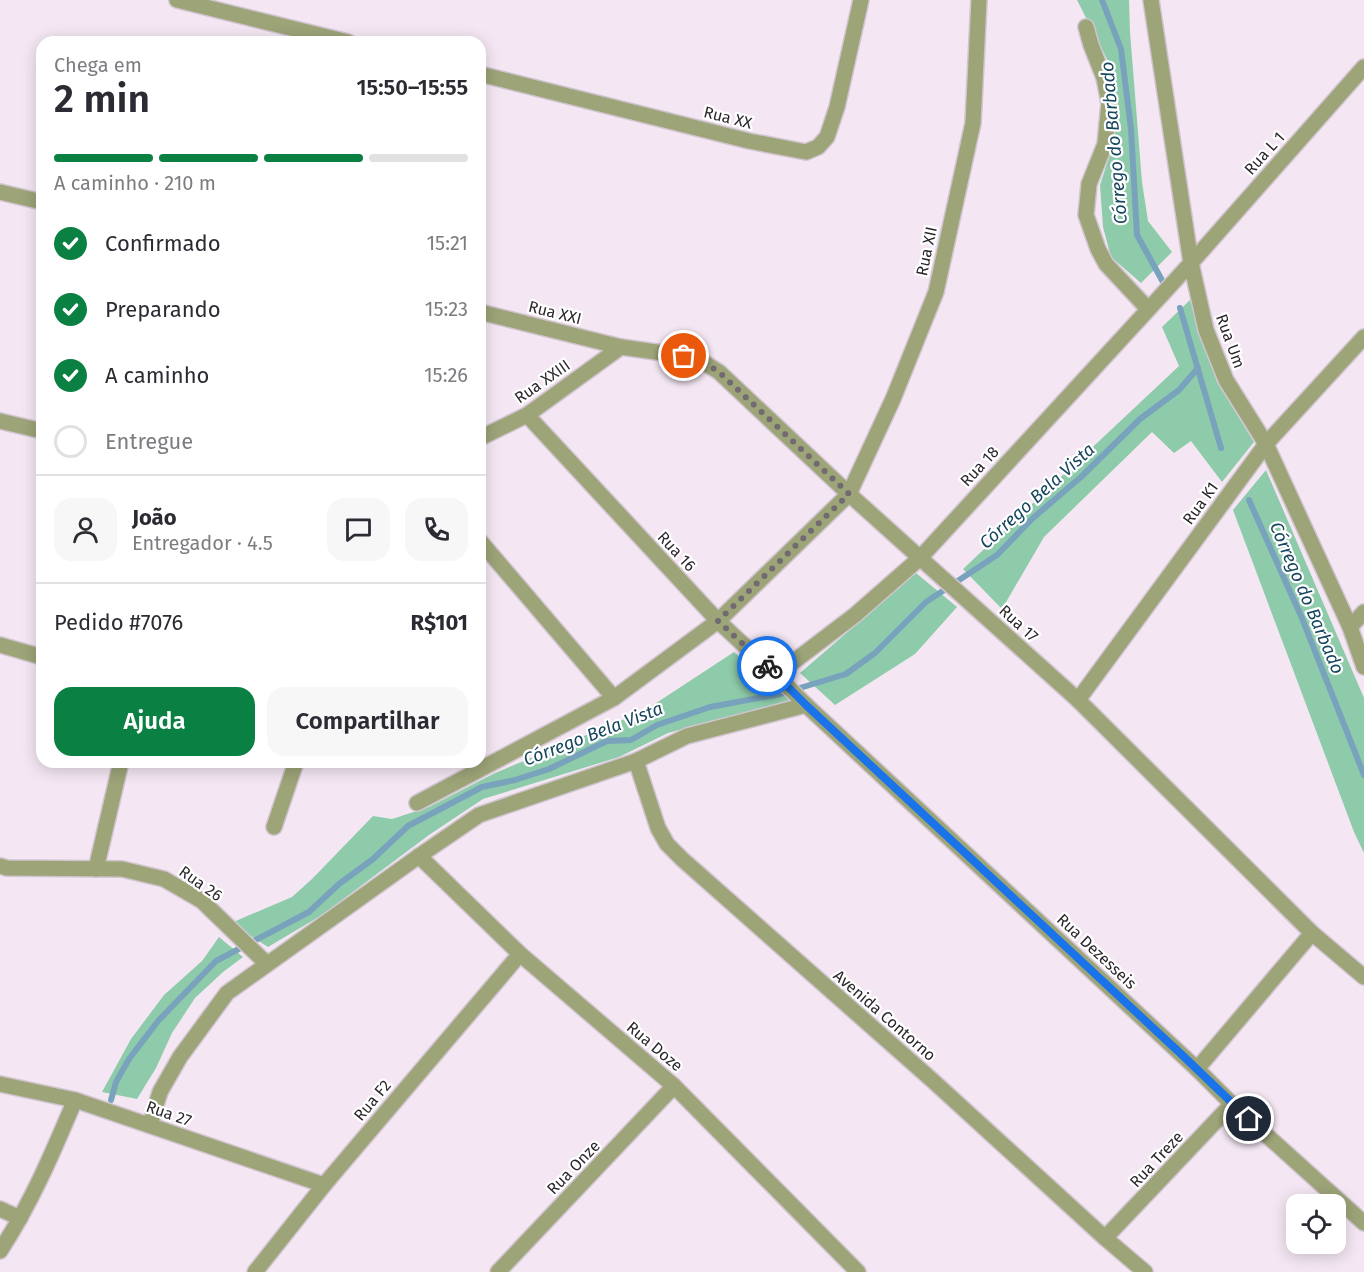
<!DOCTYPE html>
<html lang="pt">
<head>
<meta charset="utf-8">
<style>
  body { margin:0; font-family:"Fira Sans",sans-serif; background:#f7f7f7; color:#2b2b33; height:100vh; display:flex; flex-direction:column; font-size:22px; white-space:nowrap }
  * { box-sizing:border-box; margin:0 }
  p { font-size:20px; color:#7c7c81 }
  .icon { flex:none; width:33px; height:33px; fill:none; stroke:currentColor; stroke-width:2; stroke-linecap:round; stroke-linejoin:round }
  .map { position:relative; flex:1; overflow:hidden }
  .panel { position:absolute; left:36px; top:36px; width:450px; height:732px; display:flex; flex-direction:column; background:#fff; border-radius:18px; box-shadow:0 3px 15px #0003 }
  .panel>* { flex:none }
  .buttons { position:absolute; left:1286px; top:1194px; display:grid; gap:12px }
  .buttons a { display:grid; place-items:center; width:60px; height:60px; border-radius:12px; background:#fff; box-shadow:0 3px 15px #0003; font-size:30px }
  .pin { position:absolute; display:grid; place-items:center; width:51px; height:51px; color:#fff; margin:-26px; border:3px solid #fff; border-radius:50%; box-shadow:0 2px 6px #0007 }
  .courier { position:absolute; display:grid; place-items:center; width:60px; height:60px; margin:-30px; border:4px solid #1a73e8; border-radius:50%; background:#fff; color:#222; box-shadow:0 2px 8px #0007 }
  .head em { font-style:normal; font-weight:600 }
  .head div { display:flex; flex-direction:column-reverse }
  .head { display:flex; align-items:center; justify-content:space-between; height:102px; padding:0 18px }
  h1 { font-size:39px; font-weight:600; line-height:45px }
  .bar { display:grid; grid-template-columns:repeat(4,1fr); gap:9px 6px; align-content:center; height:72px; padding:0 18px }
  .bar i { height:8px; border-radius:4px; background:#e1e1e2 }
  .bar .on { background:#0b8043 }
  .bar p { grid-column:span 4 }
  .line { display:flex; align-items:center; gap:15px; padding:0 18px; border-top:2px solid #e1e1e2 }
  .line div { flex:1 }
  .round { display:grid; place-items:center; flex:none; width:63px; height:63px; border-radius:18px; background:#f7f7f7 }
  ol { padding:0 18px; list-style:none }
  li { display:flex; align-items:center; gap:18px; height:66px }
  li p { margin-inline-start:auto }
  li .icon { padding:6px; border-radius:50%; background:#0b8043; color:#fff; stroke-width:4 }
  li:last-child { color:#7c7c81 }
  li i { width:33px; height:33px; border:3px solid #e1e1e2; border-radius:50% }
  .primary-button { display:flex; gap:12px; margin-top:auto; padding:12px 18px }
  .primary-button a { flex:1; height:69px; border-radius:18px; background:#0b8043; color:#fff; font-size:24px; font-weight:600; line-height:69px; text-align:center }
  .primary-button a+a { background:#f7f7f7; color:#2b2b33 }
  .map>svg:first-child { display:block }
  .forest { fill:#8ecbaa }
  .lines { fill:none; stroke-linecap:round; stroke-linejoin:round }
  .stream { stroke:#79a3bc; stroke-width:6 }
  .minor-casing { stroke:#d0c4cf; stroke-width:18 }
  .minor { stroke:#9da478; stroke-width:15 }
  .done { stroke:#716a71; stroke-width:6; stroke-dasharray:0 10.8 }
  .route { stroke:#1a73e8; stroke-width:8 }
  .labels { text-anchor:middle; stroke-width:4.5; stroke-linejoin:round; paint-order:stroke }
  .street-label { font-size:16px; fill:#2b262b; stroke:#fff }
  .water-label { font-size:18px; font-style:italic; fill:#16475e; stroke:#fff }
</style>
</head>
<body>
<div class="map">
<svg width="1364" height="1272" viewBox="0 0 1364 1272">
  <rect width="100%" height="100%" fill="#f4e7f3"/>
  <g class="forest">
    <polygon points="1077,0 1129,0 1130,32 1142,182 1148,221 1172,252 1141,283 1111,257 1103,227 1100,185 1114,142 1114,73"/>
    <polygon points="1190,300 1217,382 1254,442 1222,482 1191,441 1174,453 1152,432 1044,537 1002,609 963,569 1179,366 1162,327"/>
    <polygon points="1266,470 1364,698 1364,853 1354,832 1233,510"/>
    <polygon points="916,573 957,607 915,654 835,705 800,673"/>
    <polygon points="734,652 791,700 668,733 619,757 483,799 429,835 322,915 268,947 231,923 292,897 312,879 373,816 392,819 429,807 495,773 644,711"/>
    <polygon points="219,937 243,957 223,972 195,998 172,1033 156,1068 137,1099 102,1092 131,1039 164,995 202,961"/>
  </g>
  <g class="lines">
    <g class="stream">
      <polyline points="1102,0 1121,49 1131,129 1137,235 1163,282"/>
      <polyline points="1180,308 1221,448"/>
      <polyline points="1249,500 1301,616 1364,775"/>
      <polyline points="111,1100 116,1082 129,1059 158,1021 216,961 309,912 339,884 373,859 408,826 482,787 515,780 549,769 607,741 631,740 657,725 710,707 780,694 846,674 875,653 926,602 997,555 1033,518 1081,477 1140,419 1179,390 1198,368"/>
    </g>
    <g class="minor-casing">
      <g id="minor">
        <polyline points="177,0 348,42"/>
        <polyline points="1151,0 1191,263 1206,330 1226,380 1266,444 1350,627 1364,667"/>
        <polyline points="1086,27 1091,45 1104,78 1109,103 1105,144 1089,184 1086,215 1098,249 1106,264 1148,309"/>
        <polyline points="480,74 749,141 806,152 818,147 827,137 837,107 861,0"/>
        <polyline points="0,192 42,202"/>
        <polyline points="480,312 621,347 684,356 703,362 719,372 849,494 1078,700 1312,933 1364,977"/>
        <polyline points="527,415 718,621 776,675 806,705 1197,1069 1232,1104 1364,1223"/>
        <polyline points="0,421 42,431"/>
        <polyline points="480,438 527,415 621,347"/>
        <polyline points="480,541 614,698"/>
        <polyline points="1350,627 1364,612"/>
        <polyline points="0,645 42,657"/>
        <polyline points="776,675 855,615 920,558 1191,263 1364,67"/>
        <polyline points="1078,700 1266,444 1364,337"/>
        <polyline points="636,761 658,828 667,844 682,859 932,1080 1105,1238 1145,1272"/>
        <polyline points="417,803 614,698 718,621 849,494 893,399 936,292 973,123 979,0"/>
        <polyline points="274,827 296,762"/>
        <polyline points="419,856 520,954 674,1086 858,1272"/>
        <polyline points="0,866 7,868 122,869 164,879 202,901 267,964"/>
        <polyline points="96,869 121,762"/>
        <polyline points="1197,1069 1312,933"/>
        <polyline points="0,1084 75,1100 324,1185"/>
        <polyline points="150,1125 160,1092 180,1057 227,993 419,856 479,815 636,761 687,736 806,705"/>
        <polyline points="0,1209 20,1218"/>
        <polyline points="1105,1238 1232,1104"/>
        <path d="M0,1251C31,1204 53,1152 75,1100"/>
        <polyline points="255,1272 324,1185 520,954"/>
        <polyline points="498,1272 674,1086"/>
      </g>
    </g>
    <use href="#minor" class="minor"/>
  </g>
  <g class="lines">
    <polyline class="done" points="684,356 703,362 719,372 849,494 718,621 767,666"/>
    <polyline class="route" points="767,666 806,705 1180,1053 1249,1119"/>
  </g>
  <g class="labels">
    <g class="street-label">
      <text transform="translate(728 117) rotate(14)" y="6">Rua XX</text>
      <text transform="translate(1264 153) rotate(-48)" y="6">Rua L 1</text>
      <text transform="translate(926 251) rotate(-78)" y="6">Rua XII</text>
      <text transform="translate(555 312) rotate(14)" y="6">Rua XXI</text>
      <text transform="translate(1231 341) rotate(70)" y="6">Rua Um</text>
      <text transform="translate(542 381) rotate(-35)" y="6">Rua XXIII</text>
      <text transform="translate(979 466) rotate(-47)" y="6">Rua 18</text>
      <text transform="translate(1200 503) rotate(-54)" y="6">Rua K1</text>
      <text transform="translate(677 551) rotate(47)" y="6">Rua 16</text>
      <text transform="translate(1019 623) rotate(42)" y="6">Rua 17</text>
      <text transform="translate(201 883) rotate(35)" y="6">Rua 26</text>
      <text transform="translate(1097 951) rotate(43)" y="6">Rua Dezesseis</text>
      <text transform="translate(885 1015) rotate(41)" y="6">Avenida Contorno</text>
      <text transform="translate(655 1046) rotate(40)" y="6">Rua Doze</text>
      <text transform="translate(372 1100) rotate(-50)" y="6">Rua F2</text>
      <text transform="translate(169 1113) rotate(19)" y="6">Rua 27</text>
      <text transform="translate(1156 1159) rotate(-47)" y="6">Rua Treze</text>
      <text transform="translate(573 1167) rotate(-46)" y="6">Rua Onze</text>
    </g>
    <g class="water-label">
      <text transform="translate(1114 143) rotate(-95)" y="6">Córrego do Barbado</text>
      <text transform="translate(1037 496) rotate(-42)" y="6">Córrego Bela Vista</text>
      <text transform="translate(1307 598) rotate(67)" y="6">Córrego do Barbado</text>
      <text transform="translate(593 734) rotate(-21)" y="6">Córrego Bela Vista</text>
    </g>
  </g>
</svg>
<div class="buttons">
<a><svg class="icon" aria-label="locate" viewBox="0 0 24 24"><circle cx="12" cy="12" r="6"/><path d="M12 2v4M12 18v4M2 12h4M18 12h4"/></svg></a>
</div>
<div class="pin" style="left:684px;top:356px;background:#ea580c"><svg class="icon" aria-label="bag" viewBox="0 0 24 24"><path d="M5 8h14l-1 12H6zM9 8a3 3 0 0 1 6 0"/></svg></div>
<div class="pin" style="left:1249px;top:1119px;background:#1f2937"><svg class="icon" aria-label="home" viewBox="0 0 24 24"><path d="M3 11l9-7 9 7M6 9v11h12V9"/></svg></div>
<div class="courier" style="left:767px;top:666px"><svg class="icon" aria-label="bike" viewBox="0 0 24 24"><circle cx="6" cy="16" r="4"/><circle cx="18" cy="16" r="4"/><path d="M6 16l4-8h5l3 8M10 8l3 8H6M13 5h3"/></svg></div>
<section class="panel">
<div class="head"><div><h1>2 min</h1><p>Chega em</p></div><em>15:50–15:55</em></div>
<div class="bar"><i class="on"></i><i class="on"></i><i class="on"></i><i></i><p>A caminho · 210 m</p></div>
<ol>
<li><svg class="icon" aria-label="check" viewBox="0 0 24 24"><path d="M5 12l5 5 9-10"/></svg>Confirmado<p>15:21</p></li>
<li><svg class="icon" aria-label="check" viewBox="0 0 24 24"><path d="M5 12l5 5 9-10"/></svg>Preparando<p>15:23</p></li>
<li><svg class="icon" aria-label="check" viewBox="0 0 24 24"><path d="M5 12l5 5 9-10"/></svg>A caminho<p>15:26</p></li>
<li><i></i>Entregue</li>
</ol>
<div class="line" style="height:108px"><a class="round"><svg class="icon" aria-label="person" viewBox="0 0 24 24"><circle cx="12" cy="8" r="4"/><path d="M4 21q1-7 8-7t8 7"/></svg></a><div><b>João</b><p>Entregador · 4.5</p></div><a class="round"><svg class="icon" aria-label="chat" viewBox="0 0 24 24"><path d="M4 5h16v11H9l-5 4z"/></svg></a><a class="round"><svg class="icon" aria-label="phone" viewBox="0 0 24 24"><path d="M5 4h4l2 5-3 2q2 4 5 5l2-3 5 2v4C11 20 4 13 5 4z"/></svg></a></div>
<div class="line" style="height:78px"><div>Pedido #7076</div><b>R$101</b></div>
<div class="primary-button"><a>Ajuda</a><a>Compartilhar</a></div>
</section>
</div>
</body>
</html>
